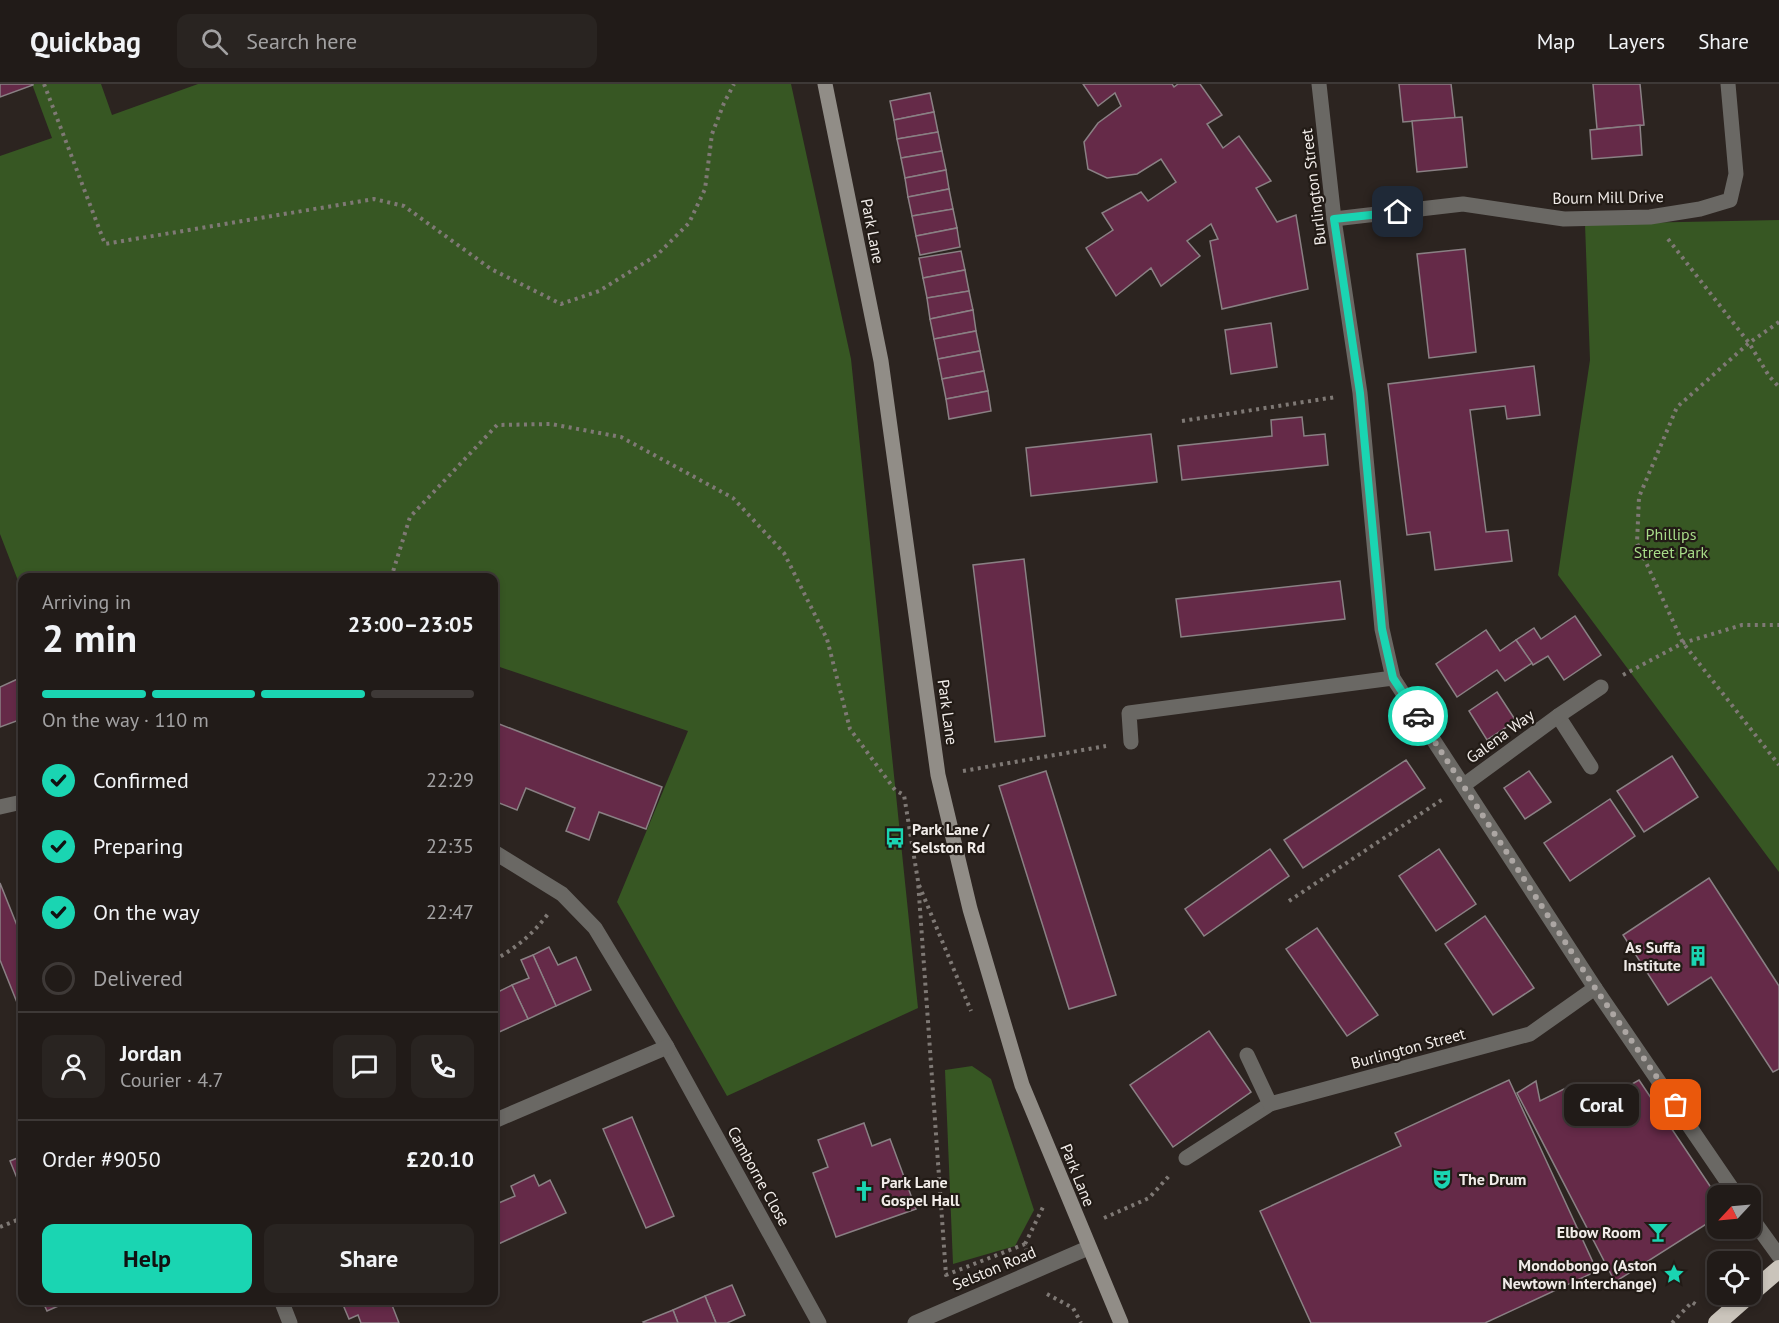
<!DOCTYPE html>
<html lang="en">
<head>
<meta charset="utf-8">
<style>
  body { margin:0; font-family:"PT Sans",sans-serif; background:#292421; color:#f1f3f6; height:100vh; display:flex; flex-direction:column; font-size:22px; white-space:nowrap }
  * { box-sizing:border-box; margin:0 }
  p { font-size:20px; color:#a2a1a2 }
  .icon { flex:none; width:33px; height:33px; fill:none; stroke:currentColor; stroke-width:2; stroke-linecap:round; stroke-linejoin:round }
  .map { position:relative; flex:1; overflow:hidden }
  .drawer { position:absolute; left:18px; top:489px; width:480px; height:732px; display:flex; flex-direction:column; background:#211b18; border-radius:12px; box-shadow:0 3px 9px #0003,0 0 0 2px #3e3937 }
  .drawer>* { flex:none }
  .needle { width:39px; rotate:244deg }
  .controls { position:absolute; left:1707px; top:1101px; display:grid; gap:12px }
  .controls a { display:grid; place-items:center; width:54px; height:54px; border-radius:12px; background:#211b18; box-shadow:0 3px 9px #0003,0 0 0 2px #3e3937; font-size:30px }
  .pin { position:absolute; display:grid; place-items:center; width:51px; height:51px; color:#fff; margin:-26px; border-radius:12px; box-shadow:0 3px 9px #0006 }
  .courier { position:absolute; display:grid; place-items:center; width:60px; height:60px; margin:-30px; border:4px solid #1ad5b2; border-radius:50%; background:#fff; color:#222; box-shadow:0 2px 8px #0007 }
  .bubble { position:absolute; height:42px; border-radius:12px; background:#211b18; box-shadow:0 3px 9px #0003,0 0 0 2px #3e3937; font-size:20px; font-weight:800; line-height:42px; text-align:center }
  .headline em { font-style:normal; font-weight:800 }
  .headline div { display:flex; flex-direction:column-reverse }
  .headline { display:flex; align-items:center; justify-content:space-between; height:102px; padding:0 24px }
  h1 { font-size:39px; font-weight:800; line-height:45px }
  .bar { display:grid; grid-template-columns:repeat(4,1fr); gap:9px 6px; align-content:center; height:72px; padding:0 24px }
  .bar i { height:8px; border-radius:4px; background:#3e3937 }
  .bar .active { background:#1ad5b2 }
  .bar p { grid-column:span 4 }
  .line { display:flex; align-items:center; gap:15px; padding:0 24px; border-top:2px solid #3e3937 }
  .line div { flex:1 }
  .round { display:grid; place-items:center; flex:none; width:63px; height:63px; border-radius:12px; background:#292421 }
  ol { padding:0 24px; list-style:none }
  li { display:flex; align-items:center; gap:18px; height:66px }
  li p { margin-inline-start:auto }
  li .icon { padding:6px; border-radius:50%; background:#1ad5b2; color:#111; stroke-width:4 }
  li:last-child { color:#a2a1a2 }
  li i { width:33px; height:33px; border:3px solid #3e3937; border-radius:50% }
  .primary-button { display:flex; gap:12px; margin-top:auto; padding:12px 24px }
  .primary-button a { flex:1; height:69px; border-radius:12px; background:#1ad5b2; color:#111; font-size:24px; font-weight:800; line-height:69px; text-align:center }
  .primary-button a+a { background:#292421; color:#f1f3f6 }
  header { display:flex; align-items:center; gap:36px; box-sizing:border-box; height:84px; padding:0 30px; background:#211b18; border-bottom:2px solid #3e3937 }
  header strong { font-size:28px }
  nav { display:flex; gap:33px; margin-inline-start:auto; font-size:21px }
  .search { width:420px; height:54px; background:#292421; display:flex; align-items:center; gap:15px; box-sizing:border-box; padding:0 21px; border-radius:12px; color:#a2a1a2; font-size:22px }
  .map>svg:first-child { display:block }
  .green { fill:#375723 }
  .building { fill:#652a48; stroke:#8a8084; stroke-width:1.5 }
  .lines { fill:none; stroke-linecap:round; stroke-linejoin:round }
  .path { stroke:#7f7975; stroke-width:4; stroke-dasharray:3 4.5; stroke-linecap:butt }
  .lane { stroke:#6a6864; stroke-width:15 }
  .street { stroke:#6a6864; stroke-width:15 }
  .secondary { stroke:#918d87; stroke-width:15 }
  .highway { stroke:#cac4bb; stroke-width:18 }
  .done { stroke:#aca6a3; stroke-width:6; stroke-dasharray:0 10.8 }
  .route { stroke:#1ad5b2; stroke-width:8 }
  .labels { text-anchor:middle; stroke-width:4.5; stroke-linejoin:round; paint-order:stroke }
  .street-label { font-size:16px; fill:#f1ece9; stroke:#221b16 }
  .park-label { font-size:16px; fill:#a7db88; stroke:#221b16 }
  .poi-label { font-size:16px; font-weight:bold; fill:#f1ece9; stroke:#221b16; text-anchor:start }
</style>
</head>
<body>
<header>
<strong>Quickbag</strong>
<div class="search"><svg class="icon" aria-label="search" viewBox="0 0 24 24"><circle cx="10" cy="10" r="6"/><path d="M15 15l6 6"/></svg>Search here</div>
<nav><a>Map</a><a>Layers</a><a>Share</a></nav>
</header>
<div class="map">
<svg width="1779" height="1239" viewBox="0 0 1779 1239">
  <rect width="100%" height="100%" fill="#2c2420"/>
  <g class="green">
    <polygon points="32,0 101,0 112,31 198,0 791,0 851,275 918,924 727,1012 617,818 688,647 494,581 494,494 22,494 22,507 0,450 0,72 52,54"/>
    <polygon points="1779,136 1779,788 1558,491 1590,276 1585,140"/>
    <polygon points="972,982 991,995 1034,1126 1015,1162 953,1180 945,986"/>
  </g>
  <g class="building">
    <polygon points="0,0 33,0 33,1 0,13"/>
    <polygon points="1083,0 1172,0 1174,3 1178,0 1200,0 1222,31 1207,40 1223,64 1239,52 1271,97 1256,104 1277,138 1296,131 1308,205 1222,225 1210,157 1218,155 1211,140 1187,157 1200,172 1161,202 1151,184 1116,212 1086,164 1113,146 1102,129 1141,108 1148,117 1176,98 1161,75 1137,90 1107,94 1088,85 1084,58 1098,39 1121,22 1115,9 1098,22"/>
    <polygon points="1399,0 1451,0 1455,34 1403,38"/>
    <polygon points="1593,0 1640,0 1644,41 1597,45"/>
    <polygon points="930,9 934,28 894,36 890,17"/>
    <polygon points="934,28 938,48 897,55 894,36"/>
    <polygon points="1462,33 1467,83 1417,88 1412,37"/>
    <polygon points="1640,41 1642,71 1592,75 1590,46"/>
    <polygon points="938,48 942,67 901,74 897,55"/>
    <polygon points="942,67 946,86 905,94 901,74"/>
    <polygon points="946,86 949,105 908,113 905,94"/>
    <polygon points="949,105 953,125 912,132 908,113"/>
    <polygon points="953,125 957,144 916,152 912,132"/>
    <polygon points="957,144 960,163 920,171 916,152"/>
    <polygon points="1465,165 1476,268 1429,274 1417,170"/>
    <polygon points="961,167 965,186 923,194 919,174"/>
    <polygon points="965,186 969,207 927,214 923,194"/>
    <polygon points="969,207 973,226 930,235 927,214"/>
    <polygon points="973,226 976,247 934,255 930,235"/>
    <polygon points="1271,239 1277,283 1231,290 1225,246"/>
    <polygon points="976,247 980,267 938,275 934,255"/>
    <polygon points="980,267 984,287 942,295 938,275"/>
    <polygon points="1534,282 1540,331 1507,335 1505,322 1470,326 1486,448 1508,446 1512,477 1435,486 1430,448 1407,451 1388,300"/>
    <polygon points="984,287 988,307 946,315 942,295"/>
    <polygon points="988,307 991,327 949,335 946,315"/>
    <polygon points="1302,333 1304,352 1325,350 1328,381 1182,396 1178,362 1272,352 1271,336"/>
    <polygon points="1151,350 1157,398 1031,412 1026,364"/>
    <polygon points="1024,475 1045,652 995,658 973,481"/>
    <polygon points="1340,497 1345,535 1181,553 1176,515"/>
    <polygon points="1575,532 1601,571 1564,596 1548,572 1533,581 1516,556 1534,544 1541,555"/>
    <polygon points="1486,546 1500,567 1516,556 1532,579 1505,597 1497,586 1457,613 1436,580"/>
    <polygon points="22,593 22,635 0,643 0,603"/>
    <polygon points="1497,608 1516,637 1487,656 1469,627"/>
    <polygon points="494,638 662,703 646,745 599,728 589,756 566,747 575,724 526,704 517,726 494,717 494,701 498,690 494,688"/>
    <polygon points="1672,672 1698,713 1644,748 1617,707"/>
    <polygon points="1406,676 1425,704 1303,784 1284,756"/>
    <polygon points="1046,687 1116,911 1069,925 999,702"/>
    <polygon points="1529,687 1551,718 1525,735 1504,704"/>
    <polygon points="1610,715 1635,752 1570,797 1544,759"/>
    <polygon points="1270,765 1289,792 1204,852 1185,825"/>
    <polygon points="1439,765 1476,820 1436,847 1399,792"/>
    <polygon points="1709,794 1779,902 1779,985 1773,988 1711,893 1668,921 1623,851"/>
    <polygon points="0,799 22,854 22,931 0,876"/>
    <polygon points="1485,832 1534,904 1493,931 1445,860"/>
    <polygon points="1317,844 1378,931 1347,952 1286,865"/>
    <polygon points="549,863 558,881 576,873 591,906 556,922 533,871"/>
    <polygon points="533,871 556,922 528,935 512,901 529,894 521,876"/>
    <polygon points="494,900 498,908 512,901 528,935 497,949 494,942"/>
    <polygon points="1209,947 1251,1008 1173,1063 1130,1001"/>
    <polygon points="1509,996 1597,1187 1485,1239 1311,1239 1260,1127 1401,1062 1395,1049"/>
    <polygon points="1639,996 1716,1111 1708,1139 1615,1198 1517,1009 1536,997 1540,1017 1568,1003 1581,1029"/>
    <polygon points="632,1033 674,1132 646,1144 603,1045"/>
    <polygon points="864,1039 872,1062 890,1055 916,1125 836,1153 813,1089 828,1083 818,1056"/>
    <polygon points="22,1072 22,1104 21,1104 10,1077"/>
    <polygon points="534,1091 539,1102 550,1096 566,1129 494,1162 494,1121 515,1112 511,1102"/>
    <polygon points="732,1201 745,1231 727,1239 716,1239 705,1212"/>
    <polygon points="705,1212 716,1239 678,1239 673,1226"/>
    <polygon points="42,1216 72,1216 47,1227"/>
    <polygon points="341,1216 390,1216 399,1239 361,1239 358,1231 349,1235"/>
    <polygon points="673,1226 678,1239 644,1239 643,1238"/>
  </g>
  <g class="lines">
    <g class="path">
      <polyline points="44,0 105,160 374,115 404,122 491,185 561,220 599,207 657,171 689,139 705,105 712,50 724,19 734,0"/>
      <polyline points="1668,155 1749,259 1769,292 1779,303"/>
      <polyline points="1779,238 1749,259 1677,323 1639,413 1637,459 1683,559 1779,681"/>
      <polyline points="1182,337 1336,313"/>
      <polyline points="391,494 410,433 497,341 551,340 621,353 733,414 784,469 827,555 850,645 895,706 904,711 918,797 946,1191 1025,1160 1026,1165"/>
      <polyline points="1623,591 1683,559 1742,541 1779,541"/>
      <polyline points="963,687 1106,662"/>
      <polyline points="919,801 971,927"/>
      <polyline points="1289,817 1443,715"/>
      <path d="M494,876C516,864 532,851 548,830"/>
      <polyline points="1104,1134 1149,1114 1169,1092"/>
      <polyline points="0,1143 22,1134"/>
      <polyline points="1025,1160 1043,1123"/>
      <polyline points="1047,1210 1073,1224 1081,1239"/>
      <polyline points="1672,1239 1692,1218 1698,1222"/>
    </g>
    <g class="lane">
      <polyline points="0,723 22,718"/>
      <polyline points="1186,1074 1270,1020"/>
    </g>
    <g class="street">
      <polyline points="1319,0 1334,135 1360,309 1382,545 1393,594 1595,904 1737,1112"/>
      <polyline points="1334,135 1463,120 1564,135 1650,133 1700,125 1730,116 1736,90 1728,0"/>
      <polyline points="1558,632 1591,683"/>
      <polyline points="1131,658 1129,629 1393,594"/>
      <polyline points="1464,701 1558,632 1601,603"/>
      <polyline points="494,768 562,810 595,844 667,963 819,1239"/>
      <polyline points="1247,971 1270,1020 1530,950 1595,904"/>
      <polyline points="494,1037 667,963"/>
      <polyline points="1750,1132 1779,1172"/>
      <polyline points="281,1216 290,1239"/>
      <polyline points="915,1239 1088,1164"/>
    </g>
    <polyline class="secondary" points="825,0 881,277 938,691 970,825 1022,1001 1121,1239"/>
    <g class="highway">
      <polyline points="1750,1210 1779,1185"/>
      <polyline points="1717,1239 1750,1210"/>
    </g>
  </g>
  <g class="lines">
    <polyline class="done" points="1418,632 1595,904 1676,1021"/>
    <polyline class="route" points="1398,128 1334,135 1360,309 1382,545 1393,594 1418,632"/>
  </g>
  <defs>
    <g id="bus-bare" transform="scale(1.62)"><path d="M-5-6H5V4H4V6H2V4H-2V6H-4V4H-5ZM-3.5-4V0h7V-4ZM-3.5 1.2v1.5H-2V1.2ZM2 1.2v1.5H3.5V1.2Z" fill="#1ad5b2" stroke="#221b16" stroke-width="2.5" paint-order="stroke"/></g>
    <g id="building-bare" transform="scale(1.62)"><path d="M-4-6H4V6H1V3H-1V6H-4ZM-2.5-4.3h1.7v1.8h-1.7ZM.8-4.3h1.7v1.8H.8ZM-2.5-1h1.7V.8h-1.7ZM.8-1h1.7V.8H.8Z" fill="#1ad5b2" stroke="#221b16" stroke-width="2.5" paint-order="stroke"/></g>
    <g id="theatre-bare" transform="scale(1.62)"><path d="M-5-5.5Q0-4 5-5.5V0Q5 5 0 6Q-5 5-5 0ZM-3.3-2.5H-1v1.5H-3.3ZM1-2.5H3.3v1.5H1ZM-2.8 1Q0 5.5 2.8 1Z" fill="#1ad5b2" stroke="#221b16" stroke-width="2.5" paint-order="stroke"/></g>
    <g id="church-bare" transform="scale(1.62)"><path d="M-1.2-6h2.4v3.5h3.3v2.4h-3.3V6h-2.4V-.1h-3.3v-2.4h3.3Z" fill="#1ad5b2" stroke="#221b16" stroke-width="2.5" paint-order="stroke"/></g>
    <g id="bar-bare" transform="scale(1.62)"><path d="M-6-5H6L.8 .8V4.5H3.5V6h-7V4.5H-.8V.8Z" fill="#1ad5b2" stroke="#221b16" stroke-width="2.5" paint-order="stroke"/></g>
    <g id="sight-bare" transform="scale(1.62)"><path d="M0-6L1.8-2.2L6-1.7L2.9 1.2L3.7 5.4L0 3.3L-3.7 5.4L-2.9 1.2L-6-1.7L-1.8-2.2Z" fill="#1ad5b2" stroke="#221b16" stroke-width="2.5" paint-order="stroke"/></g>
  </defs>
  <g fill-rule="evenodd">
    <use href="#bus-bare" x="895" y="754"/>
    <use href="#building-bare" x="1698" y="872"/>
    <use href="#theatre-bare" x="1442" y="1095"/>
    <use href="#church-bare" x="864" y="1107"/>
    <use href="#bar-bare" x="1658" y="1148"/>
    <use href="#sight-bare" x="1674" y="1190"/>
  </g>
  <g class="labels">
    <g class="street-label">
      <text transform="translate(1313 103) rotate(-97)" y="6">Burlington Street</text>
      <text transform="translate(1608 113) rotate(-1)" y="6">Bourn Mill Drive</text>
      <text transform="translate(873 147) rotate(79)" y="6">Park Lane</text>
      <text transform="translate(948 628) rotate(82)" y="6">Park Lane</text>
      <text transform="translate(1500 652) rotate(-36)" y="6">Galena Way</text>
      <text transform="translate(1408 964) rotate(-15)" y="6">Burlington Street</text>
      <text transform="translate(1078 1091) rotate(68)" y="6">Park Lane</text>
      <text transform="translate(759 1092) rotate(61)" y="6">Camborne Close</text>
      <text transform="translate(994 1184) rotate(-23)" y="6">Selston Road</text>
    </g>
    <g class="park-label">
      <text x="1671" y="456">Phillips<tspan x="1671" dy="18">Street Park</tspan></text>
    </g>
    <g class="poi-label">
      <text x="912" y="751">Park Lane /<tspan x="912" dy="18">Selston Rd</tspan></text>
      <text x="1681" y="869" text-anchor="end">As Suffa<tspan x="1681" dy="18">Institute</tspan></text>
      <text x="1459" y="1101">The Drum</text>
      <text x="881" y="1104">Park Lane<tspan x="881" dy="18">Gospel Hall</tspan></text>
      <text x="1641" y="1154" text-anchor="end">Elbow Room</text>
      <text x="1657" y="1187" text-anchor="end">Mondobongo (Aston<tspan x="1657" dy="18">Newtown Interchange)</tspan></text>
    </g>
  </g>
</svg>
<div class="controls">
<a><svg class="needle" viewBox="-14 -14 28 28"><path d="M0-13l5 13h-10z" fill="#e53935"/><path d="M0 13l5-13h-10z" fill="#a2a1a2"/></svg></a>
<a><svg class="icon" aria-label="locate" viewBox="0 0 24 24"><circle cx="12" cy="12" r="6"/><path d="M12 2v4M12 18v4M2 12h4M18 12h4"/></svg></a>
</div>
<div class="pin" style="left:1676px;top:1021px;background:#ea580c"><svg class="icon" aria-label="bag" viewBox="0 0 24 24"><path d="M5 8h14l-1 12H6zM9 8a3 3 0 0 1 6 0"/></svg></div>
<div class="pin" style="left:1398px;top:128px;background:#1f2937"><svg class="icon" aria-label="home" viewBox="0 0 24 24"><path d="M3 11l9-7 9 7M6 9v11h12V9"/></svg></div>
<div class="courier" style="left:1418px;top:632px"><svg class="icon" aria-label="car" viewBox="0 0 24 24"><path d="M5 17H2v-5l4-1 3-4h7l3 4 3 1v5h-3M9 17h6M6 11h13"/><circle cx="7" cy="17" r="2"/><circle cx="17" cy="17" r="2"/></svg></div>
<div class="bubble" style="left:1564px;top:1000px;width:75px">Coral</div>
<section class="drawer">
<div class="headline"><div><h1>2 min</h1><p>Arriving in</p></div><em>23:00–23:05</em></div>
<div class="bar"><i class="active"></i><i class="active"></i><i class="active"></i><i></i><p>On the way · 110 m</p></div>
<ol>
<li><svg class="icon" aria-label="check" viewBox="0 0 24 24"><path d="M5 12l5 5 9-10"/></svg>Confirmed<p>22:29</p></li>
<li><svg class="icon" aria-label="check" viewBox="0 0 24 24"><path d="M5 12l5 5 9-10"/></svg>Preparing<p>22:35</p></li>
<li><svg class="icon" aria-label="check" viewBox="0 0 24 24"><path d="M5 12l5 5 9-10"/></svg>On the way<p>22:47</p></li>
<li><i></i>Delivered</li>
</ol>
<div class="line" style="height:108px"><a class="round"><svg class="icon" aria-label="person" viewBox="0 0 24 24"><circle cx="12" cy="8" r="4"/><path d="M4 21q1-7 8-7t8 7"/></svg></a><div><b>Jordan</b><p>Courier · 4.7</p></div><a class="round"><svg class="icon" aria-label="chat" viewBox="0 0 24 24"><path d="M4 5h16v11H9l-5 4z"/></svg></a><a class="round"><svg class="icon" aria-label="phone" viewBox="0 0 24 24"><path d="M5 4h4l2 5-3 2q2 4 5 5l2-3 5 2v4C11 20 4 13 5 4z"/></svg></a></div>
<div class="line" style="height:78px"><div>Order #9050</div><b>£20.10</b></div>
<div class="primary-button"><a>Help</a><a>Share</a></div>
</section>
</div>
</body>
</html>
